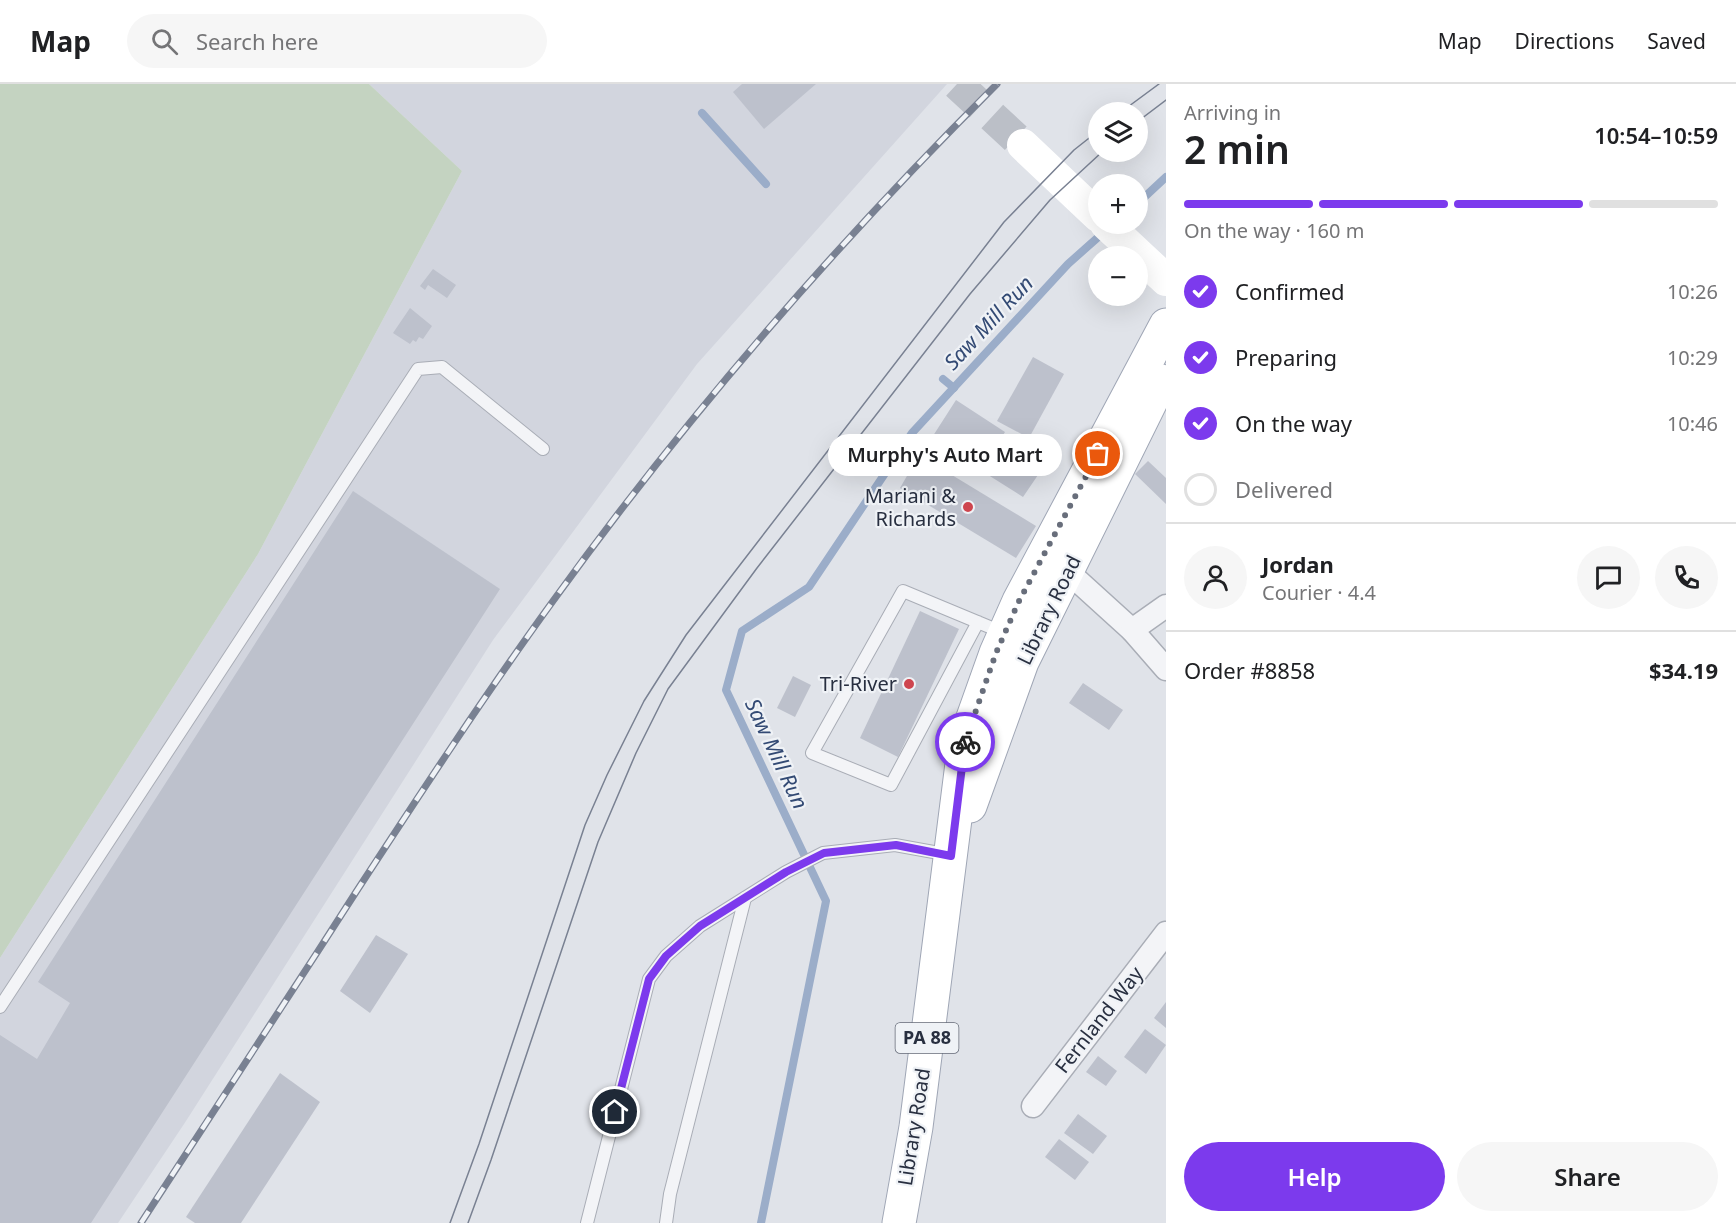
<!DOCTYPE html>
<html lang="en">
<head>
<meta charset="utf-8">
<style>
  body { margin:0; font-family:"Noto Sans",sans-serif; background:#f6f6f6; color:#202124; height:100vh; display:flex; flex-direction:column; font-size:22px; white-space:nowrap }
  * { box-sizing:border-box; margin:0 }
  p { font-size:20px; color:#757577 }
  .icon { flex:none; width:33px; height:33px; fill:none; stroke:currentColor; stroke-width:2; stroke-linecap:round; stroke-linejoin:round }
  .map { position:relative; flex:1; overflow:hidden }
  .details { display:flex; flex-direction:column; background:#fff; width:570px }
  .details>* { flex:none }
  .controls { position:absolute; left:1088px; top:18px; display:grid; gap:12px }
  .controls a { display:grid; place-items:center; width:60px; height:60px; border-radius:50%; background:#fff; box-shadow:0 6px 24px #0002; font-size:30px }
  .pin { position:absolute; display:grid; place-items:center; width:51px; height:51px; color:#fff; margin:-26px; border:3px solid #fff; border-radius:50%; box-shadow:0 2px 6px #0007 }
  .courier { position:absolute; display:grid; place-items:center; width:60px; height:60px; margin:-30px; border:4px solid #7c3aed; border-radius:50%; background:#fff; color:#222; box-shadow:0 2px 8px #0007 }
  .bubble { position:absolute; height:42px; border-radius:21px; background:#fff; box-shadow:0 6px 24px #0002; font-size:20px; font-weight:600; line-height:42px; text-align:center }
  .head em { font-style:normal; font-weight:600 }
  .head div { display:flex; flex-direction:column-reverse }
  .head { display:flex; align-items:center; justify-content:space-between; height:102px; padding:0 18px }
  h1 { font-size:39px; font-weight:600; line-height:45px }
  .bar { display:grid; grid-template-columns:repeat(4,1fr); gap:9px 6px; align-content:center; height:72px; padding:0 18px }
  .bar i { height:8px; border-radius:4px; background:#e0e0e0 }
  .bar .on { background:#7c3aed }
  .bar p { grid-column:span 4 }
  .line { display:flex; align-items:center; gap:15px; padding:0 18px; border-top:2px solid #e0e0e0 }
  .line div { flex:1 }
  .round { display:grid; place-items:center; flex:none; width:63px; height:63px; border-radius:32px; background:#f6f6f6 }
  ol { padding:0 18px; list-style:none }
  li { display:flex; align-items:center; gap:18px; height:66px }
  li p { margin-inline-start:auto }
  li .icon { padding:6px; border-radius:50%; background:#7c3aed; color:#fff; stroke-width:4 }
  li:last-child { color:#757577 }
  li i { width:33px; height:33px; border:3px solid #e0e0e0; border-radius:50% }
  .button { display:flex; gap:12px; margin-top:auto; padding:12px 18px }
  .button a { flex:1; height:69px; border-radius:36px; background:#7c3aed; color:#fff; font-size:24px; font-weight:600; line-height:69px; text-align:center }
  .button a+a { background:#f6f6f6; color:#202124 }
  header { display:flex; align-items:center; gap:36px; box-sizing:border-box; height:84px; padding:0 30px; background:#fff; border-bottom:2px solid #e0e0e0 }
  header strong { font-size:28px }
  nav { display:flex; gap:33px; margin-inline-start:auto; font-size:21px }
  .search { width:420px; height:54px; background:#f6f6f6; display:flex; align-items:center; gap:15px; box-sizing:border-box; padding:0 21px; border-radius:33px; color:#757577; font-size:22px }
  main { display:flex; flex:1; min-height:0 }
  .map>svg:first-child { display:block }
  .built { fill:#d2d5de }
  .green { fill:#c4d3c1 }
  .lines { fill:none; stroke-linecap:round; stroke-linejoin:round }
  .stream { stroke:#9badc9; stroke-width:8 }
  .building { fill:#bdc1cc }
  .secondary-tunnel { stroke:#bbbfc7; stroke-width:32; stroke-dasharray:32 16; stroke-linecap:butt }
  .lane-casing { stroke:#a9adb6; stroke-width:14 }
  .street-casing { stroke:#a9adb6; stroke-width:25 }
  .primary-casing { stroke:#9fa6b5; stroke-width:35 }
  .lane { stroke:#f3f4f7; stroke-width:12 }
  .street { stroke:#f3f4f7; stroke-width:22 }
  .secondary { stroke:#fff; stroke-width:32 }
  .primary { stroke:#fff; stroke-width:33 }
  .tram { stroke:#798192; stroke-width:1.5 }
  .rail-casing { stroke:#798192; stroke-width:7 }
  .rail { stroke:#eff2f6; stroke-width:4.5; stroke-dasharray:14; stroke-linecap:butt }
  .done { stroke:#686e7b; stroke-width:6; stroke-dasharray:0 10.8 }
  .route { stroke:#7c3aed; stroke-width:8 }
  .poi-dot { fill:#ce454e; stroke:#eff2f6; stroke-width:2 }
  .labels { text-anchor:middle; stroke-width:4.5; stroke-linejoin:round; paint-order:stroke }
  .shield { fill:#eff2f6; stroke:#646a77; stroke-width:1.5 }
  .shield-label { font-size:18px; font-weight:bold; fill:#282f40 }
  .poi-label { font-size:20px; fill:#282f40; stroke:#eff2f6; text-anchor:end }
  .street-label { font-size:20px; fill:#282f40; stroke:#eff2f6 }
  .water-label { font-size:21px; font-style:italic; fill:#334a74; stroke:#eff2f6 }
</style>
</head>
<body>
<header>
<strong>Map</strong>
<div class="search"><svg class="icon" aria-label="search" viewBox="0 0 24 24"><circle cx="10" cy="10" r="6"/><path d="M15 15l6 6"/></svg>Search here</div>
<nav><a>Map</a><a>Directions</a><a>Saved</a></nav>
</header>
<main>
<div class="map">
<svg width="1166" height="1139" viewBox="0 0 1166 1139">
  <rect width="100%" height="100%" fill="#e0e3e9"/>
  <polygon class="built" points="369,0 947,0 697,280 493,556 186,1037 118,1139 0,1139 0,874 258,470 462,87"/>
  <polygon class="green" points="0,0 369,0 462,87 258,470 0,874"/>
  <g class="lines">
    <g class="stream">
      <polyline points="702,29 766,100"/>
      <polyline points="1137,120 1166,93"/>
      <polyline points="943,295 954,304"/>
      <polyline points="761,1139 826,817 726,606 742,547 809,503 912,349 1068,180 1104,148"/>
    </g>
  </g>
  <g class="building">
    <polygon points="742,0 816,0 764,45 733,8"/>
    <polygon points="433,185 456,201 447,214 428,201 425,206 420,202"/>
    <polygon points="410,224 432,242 423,255 419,253 416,258 413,256 410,260 393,249"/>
    <polygon points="1033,273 1064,290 1029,354 997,337"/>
    <polygon points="956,316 1005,348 995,364 1038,391 1023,413 931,355"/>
    <polygon points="919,371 1036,442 1016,474 900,404"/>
    <polygon points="1148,377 1166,394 1166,420 1135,390"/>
    <polygon points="353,407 500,505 91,1139 0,1139 0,951 37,975 70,919 38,898"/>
    <polygon points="920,527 959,545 898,673 860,654"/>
    <polygon points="793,592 811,601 795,633 777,624"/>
    <polygon points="1083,599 1123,626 1109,646 1069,619"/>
    <polygon points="376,851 408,870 370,929 340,907"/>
    <polygon points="1166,918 1166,944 1154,934"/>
    <polygon points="1145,945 1166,961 1146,990 1124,973"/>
    <polygon points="1098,972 1117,987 1106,1002 1086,988"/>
    <polygon points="280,989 320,1018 241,1139 195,1139 186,1133"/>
    <polygon points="1078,1030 1107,1052 1093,1070 1064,1049"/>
    <polygon points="1059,1055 1089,1078 1075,1096 1045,1073"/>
  </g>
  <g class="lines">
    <polyline class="secondary-tunnel" points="957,0 1023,61"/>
    <g class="lane-casing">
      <g id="lane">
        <polyline points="978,538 891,701 812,669 903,507 1004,549"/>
        <polyline points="0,923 418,285 442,283 543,365"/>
        <polyline points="587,1139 649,895 666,872 700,842 786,788 823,769 895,761 950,771"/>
        <polyline points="666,1139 670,1110 745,814"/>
      </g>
    </g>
    <g class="street-casing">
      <g id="street">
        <polyline points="1067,487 1132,546 1166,585"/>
        <polyline points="1132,546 1166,522"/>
        <polyline points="1033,1022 1166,849"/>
      </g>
    </g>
    <g class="primary-casing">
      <g id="primary">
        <polyline points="970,722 1022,578 1161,297"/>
        <polyline points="899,1139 916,1043 965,656 996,569 1019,517 1166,241"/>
      </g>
    </g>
    <use href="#lane" class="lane"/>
    <use href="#street" class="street"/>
    <g class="secondary">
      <polyline points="1023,61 1098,132"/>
      <polyline points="1106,140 1166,196"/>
    </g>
    <use href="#primary" class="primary"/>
    <g class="tram">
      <polyline points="1121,28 1159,0"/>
      <polyline points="1137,38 1166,16"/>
      <polyline points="450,1139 479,1060 585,741 607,691 644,617 686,551 1004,138 1074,66 1098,47"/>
      <polyline points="468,1139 491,1076 598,758 636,669 668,605 757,484 970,210 1050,116 1102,68"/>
    </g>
    <g class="rail-casing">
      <path id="rail" d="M141,1139C212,1029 285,919 356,808C420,710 484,612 553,517C686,333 836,160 997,0"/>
    </g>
    <use href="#rail" class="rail"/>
  </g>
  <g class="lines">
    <polyline class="done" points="965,658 996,569 1019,517 1098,370"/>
    <polyline class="route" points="615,1028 649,895 666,872 700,842 786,788 824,769 896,761 951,772 965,658"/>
  </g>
  <g class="poi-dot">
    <circle cx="968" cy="423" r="6"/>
    <circle cx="909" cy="600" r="6"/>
  </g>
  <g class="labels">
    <rect class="shield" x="895.5" y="939" width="63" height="30" rx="4.5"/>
    <g class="shield-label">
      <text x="927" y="960">PA 88</text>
    </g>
    <g class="poi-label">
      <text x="956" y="419">Mariani &amp;<tspan x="956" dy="23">Richards</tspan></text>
      <text x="897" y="607">Tri-River</text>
    </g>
    <g class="street-label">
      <text transform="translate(1049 526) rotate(-64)" y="7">Library Road</text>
      <text transform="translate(1099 936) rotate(-52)" y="7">Fernland Way</text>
      <text transform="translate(914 1043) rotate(-81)" y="7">Library Road</text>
    </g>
    <g class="water-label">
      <text transform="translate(989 239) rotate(-47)" y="7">Saw Mill Run</text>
      <text transform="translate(776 670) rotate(65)" y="7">Saw Mill Run</text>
    </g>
  </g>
</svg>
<div class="controls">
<a><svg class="icon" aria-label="layers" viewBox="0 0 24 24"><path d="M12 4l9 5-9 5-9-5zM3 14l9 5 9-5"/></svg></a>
<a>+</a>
<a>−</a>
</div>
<div class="pin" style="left:1098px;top:370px;background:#ea580c"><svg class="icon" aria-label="bag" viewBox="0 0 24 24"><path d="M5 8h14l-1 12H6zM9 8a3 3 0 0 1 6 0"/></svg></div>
<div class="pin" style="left:615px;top:1028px;background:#1f2937"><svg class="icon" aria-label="home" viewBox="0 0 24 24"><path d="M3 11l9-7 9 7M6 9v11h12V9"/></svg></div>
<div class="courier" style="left:965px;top:658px"><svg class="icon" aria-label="bike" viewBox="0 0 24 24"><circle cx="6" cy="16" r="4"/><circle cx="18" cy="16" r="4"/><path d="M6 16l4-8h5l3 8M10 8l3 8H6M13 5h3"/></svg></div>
<div class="bubble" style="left:828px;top:350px;width:234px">Murphy's Auto Mart</div>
</div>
<section class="details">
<div class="head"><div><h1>2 min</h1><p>Arriving in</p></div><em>10:54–10:59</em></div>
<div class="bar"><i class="on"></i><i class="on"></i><i class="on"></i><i></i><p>On the way · 160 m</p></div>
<ol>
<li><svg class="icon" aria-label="check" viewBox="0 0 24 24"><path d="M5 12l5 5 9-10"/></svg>Confirmed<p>10:26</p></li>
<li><svg class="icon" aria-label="check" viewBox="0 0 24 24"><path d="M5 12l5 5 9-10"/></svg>Preparing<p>10:29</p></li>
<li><svg class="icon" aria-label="check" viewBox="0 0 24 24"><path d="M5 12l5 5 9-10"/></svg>On the way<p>10:46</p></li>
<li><i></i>Delivered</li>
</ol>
<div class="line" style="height:108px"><a class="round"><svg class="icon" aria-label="person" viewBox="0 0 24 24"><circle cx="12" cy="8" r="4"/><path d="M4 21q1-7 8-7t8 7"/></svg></a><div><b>Jordan</b><p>Courier · 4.4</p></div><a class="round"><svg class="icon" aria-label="chat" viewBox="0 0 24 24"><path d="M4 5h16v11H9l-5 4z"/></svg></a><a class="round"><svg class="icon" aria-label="phone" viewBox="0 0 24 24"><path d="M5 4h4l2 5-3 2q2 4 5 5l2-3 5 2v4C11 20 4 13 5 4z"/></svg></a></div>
<div class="line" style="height:78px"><div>Order #8858</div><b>$34.19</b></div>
<div class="button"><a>Help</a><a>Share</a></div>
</section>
</main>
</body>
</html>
